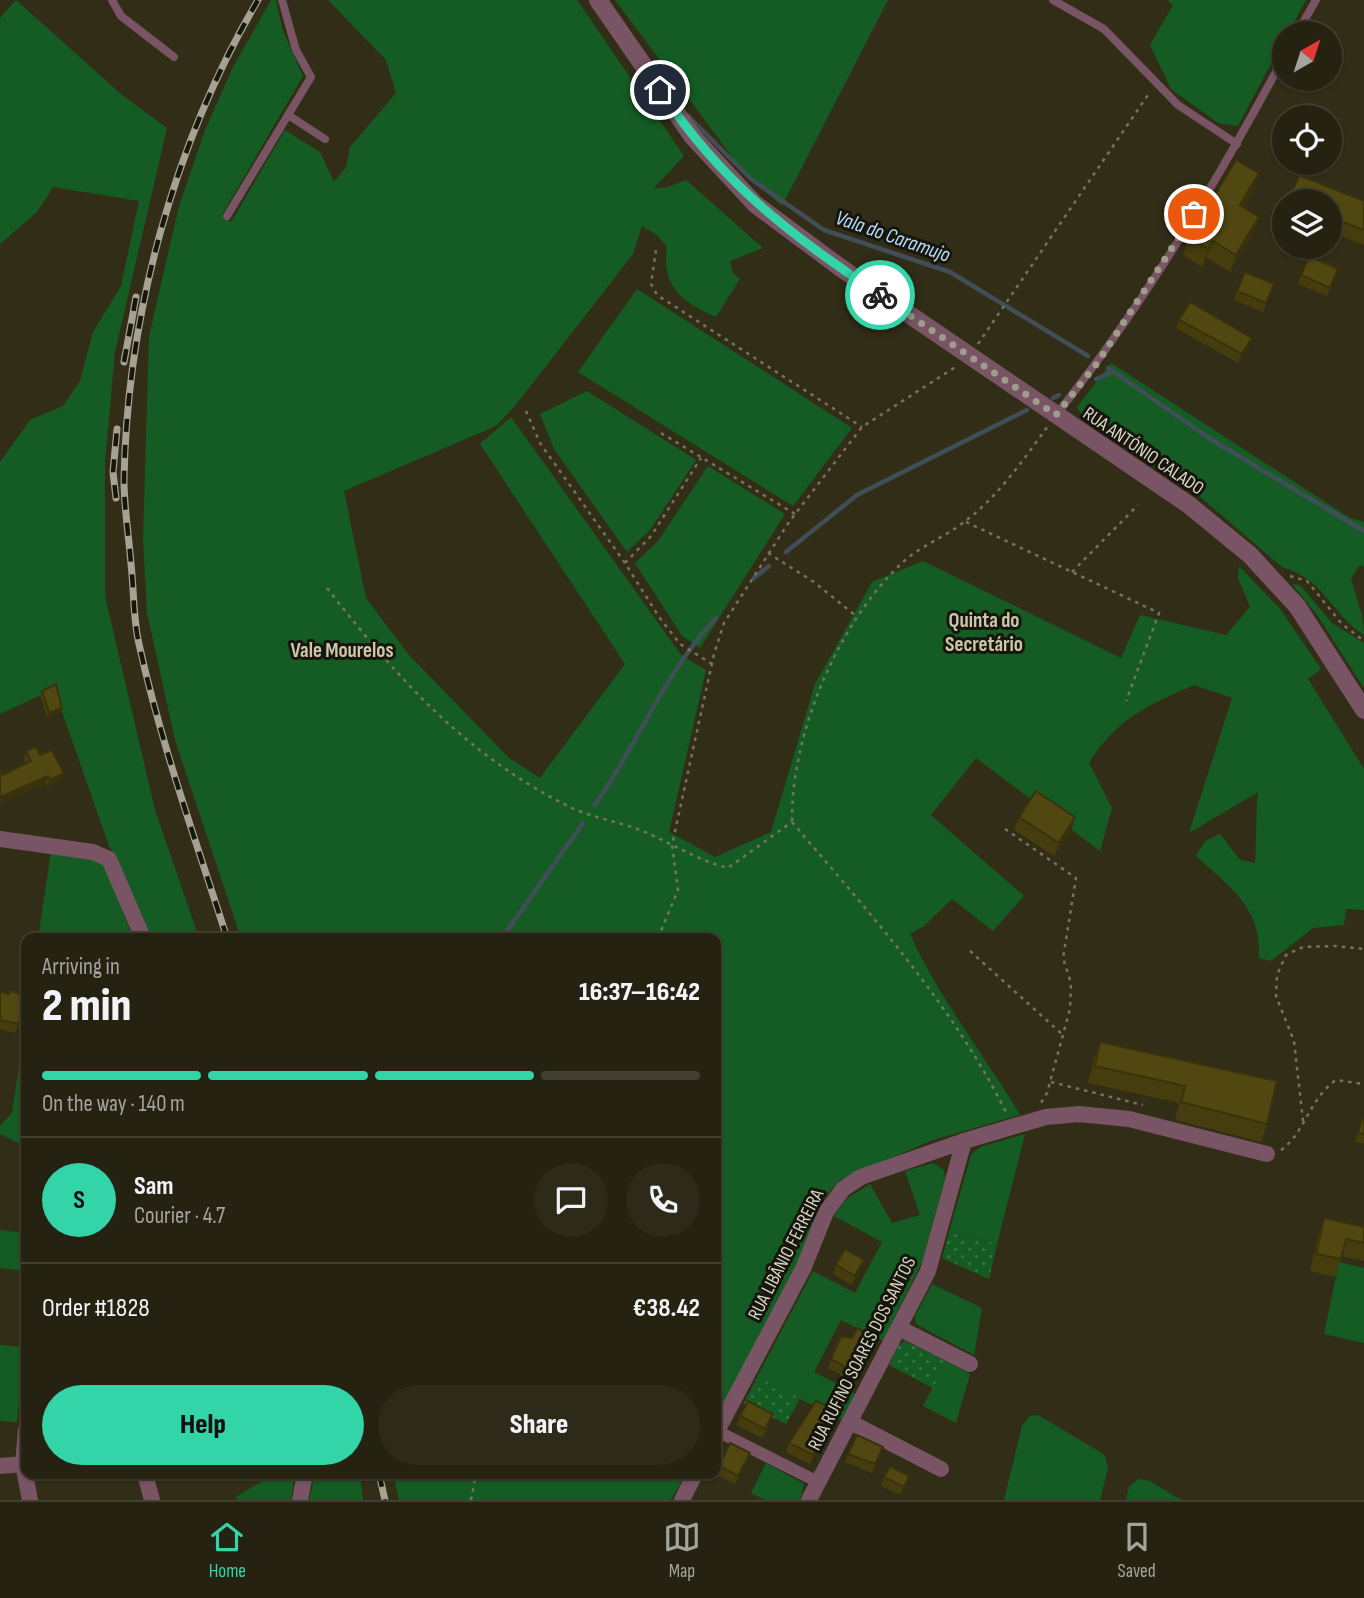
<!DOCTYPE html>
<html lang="en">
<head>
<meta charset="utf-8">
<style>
  body { margin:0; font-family:"Sofia Sans Condensed",sans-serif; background:#2e2a1a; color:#f1f3f6; height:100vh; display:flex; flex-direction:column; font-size:26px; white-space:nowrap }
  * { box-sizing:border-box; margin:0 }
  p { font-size:23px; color:#a4a49f }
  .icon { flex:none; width:38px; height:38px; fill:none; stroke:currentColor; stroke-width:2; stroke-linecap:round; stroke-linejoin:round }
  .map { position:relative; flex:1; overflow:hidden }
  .details { position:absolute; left:21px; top:933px; width:700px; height:546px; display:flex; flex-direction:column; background:#262211; border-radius:14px; box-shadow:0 2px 5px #0004,0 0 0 2px #423f31 }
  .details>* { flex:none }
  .needle { width:46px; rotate:39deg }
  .fabs { position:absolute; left:1272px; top:21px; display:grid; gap:14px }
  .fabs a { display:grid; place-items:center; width:70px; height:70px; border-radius:50%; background:#262211; box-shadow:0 2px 5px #0004,0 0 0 2px #423f31; font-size:35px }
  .pin { position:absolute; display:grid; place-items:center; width:60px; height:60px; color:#fff; margin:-30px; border:4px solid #fff; border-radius:50%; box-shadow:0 2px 7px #0007 }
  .courier { position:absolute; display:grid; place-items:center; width:70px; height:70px; margin:-35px; border:5px solid #33d4a8; border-radius:50%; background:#fff; color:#222; box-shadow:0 2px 9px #0007 }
  .headline em { font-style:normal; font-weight:800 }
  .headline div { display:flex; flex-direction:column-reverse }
  .headline { display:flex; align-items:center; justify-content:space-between; height:119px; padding:0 21px }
  h1 { font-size:46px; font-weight:800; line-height:52px }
  .bar { display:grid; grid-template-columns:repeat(4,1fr); gap:10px 7px; align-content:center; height:84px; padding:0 21px }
  .bar i { height:9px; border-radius:5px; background:#423f31 }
  .bar .active { background:#33d4a8 }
  .bar p { grid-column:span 4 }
  .line { display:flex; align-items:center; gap:18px; padding:0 21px; border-top:2px solid #423f31 }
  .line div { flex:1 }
  .round { display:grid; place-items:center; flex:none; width:74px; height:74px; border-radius:37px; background:#2e2a1a }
  .primary-button { display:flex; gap:14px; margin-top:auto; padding:14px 21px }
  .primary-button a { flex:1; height:80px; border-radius:42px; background:#33d4a8; color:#111; font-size:28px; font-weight:800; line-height:80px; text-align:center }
  .primary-button a+a { background:#2e2a1a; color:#f1f3f6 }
  .tabs { display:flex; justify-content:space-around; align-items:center; height:98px; border-top:2px solid #423f31; background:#262211; font-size:19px; color:#a4a49f }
  .tabs a { display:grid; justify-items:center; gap:4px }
  .tabs .active { color:#33d4a8 }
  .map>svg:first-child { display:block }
  .grass { fill:#155c24 }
  .park { fill:url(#park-dots) }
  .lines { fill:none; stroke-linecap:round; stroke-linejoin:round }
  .stream { stroke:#414e57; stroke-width:4.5 }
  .path { stroke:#777360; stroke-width:2.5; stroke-dasharray:3.5 5; stroke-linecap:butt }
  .service { stroke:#795464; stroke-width:8 }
  .pedestrian { stroke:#795464; stroke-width:12 }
  .minor { stroke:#795464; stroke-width:16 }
  .tertiary { stroke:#795464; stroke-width:18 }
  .rail-casing { stroke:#a5a292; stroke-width:7 }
  .rail { stroke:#17160c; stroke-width:4.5; stroke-dasharray:13; stroke-linecap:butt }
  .wall { fill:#463d0e }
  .shaded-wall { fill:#39320b }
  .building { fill:#514710; stroke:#39320b; stroke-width:2 }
  .done { stroke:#9f9c8b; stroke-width:7; stroke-dasharray:0 12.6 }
  .route { stroke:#33d4a8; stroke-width:9 }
  .labels { text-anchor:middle; stroke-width:6; stroke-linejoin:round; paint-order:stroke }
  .street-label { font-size:19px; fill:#d9d7c9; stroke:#17160c }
  .water-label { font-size:21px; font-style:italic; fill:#b5dcfc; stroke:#17160c }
  .neighbourhood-label { font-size:21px; font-weight:bold; fill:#ccc7ac; stroke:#17160c }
</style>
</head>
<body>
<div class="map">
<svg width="1364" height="1500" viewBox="0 0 1364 1500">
  <defs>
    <pattern id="park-dots" width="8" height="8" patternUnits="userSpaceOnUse" patternTransform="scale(1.75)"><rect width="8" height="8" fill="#155c24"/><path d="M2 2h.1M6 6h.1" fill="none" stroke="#367342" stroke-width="1.8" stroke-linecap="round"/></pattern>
  </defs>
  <rect width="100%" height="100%" fill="#322d17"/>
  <g class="grass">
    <polygon points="16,0 122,95 167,128 115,352 105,462 105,596 155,810 199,938 150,938 124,873 109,846 54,689 0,714 0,462 30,420 63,406 80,381 93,332 121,286 139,201 53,187 37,212 0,244 0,18"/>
    <path d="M271,0H276L283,31L303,76L222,215L231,222L285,130L320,152L334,182L346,167L350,147L396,93L386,60L328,0H577L684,156L654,188H665L686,180L763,248L730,261L733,273L740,279L716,317C683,303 661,286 667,247L657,235L642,226L633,254L515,406L496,426L344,491L366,598L409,655L509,758L540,778L625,664L480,444L511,417L681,655L706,670L669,832L715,857L771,832L815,684L872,582L923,561L1121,658L1140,615L1226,635L1250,607L1238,578L1239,566L1281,610L1321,669L1308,679L1364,769V910L1346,909L1344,925L1313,928L1271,961L1259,958C1262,908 1230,887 1196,856L1205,841L1220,834L1240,860L1255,863C1257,839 1255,817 1258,792L1189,833L1232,698L1194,685C1148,705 1116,719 1089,763L1112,808L1100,851L976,758L931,815L1024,896L993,931L952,899L924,926L910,934C937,995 985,1056 1020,1115L933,1140L840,1180L822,1200L812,1236L716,1420V938H241L175,740L147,613L143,539L149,336L179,206L205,130L233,67Z"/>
    <polygon points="615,0 888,0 782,206 745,174"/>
    <polygon points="1167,0 1306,0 1288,33 1284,33 1284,39 1238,126 1218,123 1171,89 1150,45 1173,5"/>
    <polygon points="637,289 852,428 793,506 578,372"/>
    <path d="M1111,363L1350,518L1364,522V567L1360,565L1351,578C1356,599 1364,613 1364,635C1331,614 1325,579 1282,567L1198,495L1083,417L1077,407Z"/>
    <polygon points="587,391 696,460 650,530 627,552 554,449 540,414"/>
    <polygon points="708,466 785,514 700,648 682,636 635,563 658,541"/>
    <polygon points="1292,584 1300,585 1332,623 1364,643 1364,688 1317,615"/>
    <polygon points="51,852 103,861 133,938 38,938"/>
    <polygon points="26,1019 26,1147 0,1134 0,1126 12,1113"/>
    <polygon points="1025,1134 997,1244 949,1232 971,1155 980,1147"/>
    <polygon points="933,1163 944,1170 945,1178 922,1262 883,1341 841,1320 814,1372 856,1394 842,1420 757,1377 813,1271 855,1293 882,1242 834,1216 846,1199 870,1184 892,1223 920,1215 905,1171"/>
    <polygon points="0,1230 26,1233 26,1271 0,1268"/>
    <polygon points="1339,1262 1364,1268 1364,1343 1324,1334"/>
    <polygon points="932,1284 982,1308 974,1355 916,1324 915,1316"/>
    <polygon points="0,1345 24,1347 17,1422 0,1421"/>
    <polygon points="946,1361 970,1374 956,1423 923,1406"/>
    <polygon points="1038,1415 1105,1455 1108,1468 1100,1500 1004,1500 1022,1426 1030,1416"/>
    <polygon points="766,1463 804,1484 800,1500 765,1500 751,1493"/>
    <polygon points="273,1474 295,1474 291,1500 238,1500 236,1497"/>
    <polygon points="315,1474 360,1474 363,1500 309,1500"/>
    <polygon points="393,1474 686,1474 671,1500 399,1500"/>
    <polygon points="1138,1479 1150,1481 1181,1500 1126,1500 1129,1487"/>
  </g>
  <g class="park">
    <polygon points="949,1232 997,1244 989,1279 942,1258"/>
    <polygon points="905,1341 946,1361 933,1388 889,1365 899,1345"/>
    <polygon points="757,1377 800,1398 786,1424 744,1403"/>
  </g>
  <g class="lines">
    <g class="stream">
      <polyline points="688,116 751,179 824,230 950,272 1088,356"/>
      <polyline points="1108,368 1209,438 1364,531"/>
      <polyline points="1096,379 1113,372"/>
      <polyline points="1053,398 1059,395"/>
      <polyline points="786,552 857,495 1027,410"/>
      <polyline points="754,578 769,566"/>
      <path d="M595,805C637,745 665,672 716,618"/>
      <polyline points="502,938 583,823"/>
    </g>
    <g class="path">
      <polyline points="656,250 651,284 657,295 862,427"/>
      <polyline points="978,344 1150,92"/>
      <polyline points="526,411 540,443 625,563 659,617 680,644 712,664"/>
      <polyline points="661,433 795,514"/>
      <polyline points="966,522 1159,613 1126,701"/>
      <polyline points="768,553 814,582 856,616"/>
      <polyline points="625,563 651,536 701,458"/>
      <polyline points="1072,572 1138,505"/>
      <polyline points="1290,576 1307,581 1342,624 1364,641"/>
      <path d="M327,588C399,680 467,757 574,809C595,818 619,822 640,830C670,842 696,860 728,868L792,822"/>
      <path d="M792,821C791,734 838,623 902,563C920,546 945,537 964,522C998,497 1023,460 1048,426"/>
      <path d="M792,822C871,915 952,1004 1007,1114"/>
      <polyline points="1005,829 1076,878 1063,958 1071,983 1070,1009 1047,1093 1041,1103"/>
      <polyline points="658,938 678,890 672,845 714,654 724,623 789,522 862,427 957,366"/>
      <polyline points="970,951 1063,1035"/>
      <polyline points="1051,1082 1143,1105"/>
      <polyline points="1303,1121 1294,1041 1276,996 1277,975 1286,955 1303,947 1335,946 1364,949"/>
      <path d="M1281,1150C1305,1133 1309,1099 1336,1080L1364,1084"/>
      <polyline points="471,1500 476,1474"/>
    </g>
    <g class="service">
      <polyline points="112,0 121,16 174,57"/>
      <polyline points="1053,0 1104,29 1178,105 1237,144"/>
      <polyline points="1297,33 1316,0"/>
      <polyline points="288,115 325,139"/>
      <polyline points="227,216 311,77 296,50 282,0"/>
      <path d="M1056,415C1144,305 1217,181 1284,57"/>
    </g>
    <polyline class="pedestrian" points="717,1431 818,1482"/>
    <g class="minor">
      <polyline points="0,839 93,852 109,859 143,938"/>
      <polyline points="899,1328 970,1364"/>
      <polyline points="850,1422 941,1469"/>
      <polyline points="26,1429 23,1464 30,1500"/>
      <polyline points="716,1433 803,1269 826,1212 843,1189 861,1177 964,1141 1046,1117 1079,1114 1129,1119 1267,1154"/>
      <polyline points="0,1466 23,1464"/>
      <polyline points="145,1474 152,1500"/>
      <polyline points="300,1500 305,1474"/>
      <polyline points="682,1500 695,1474"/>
      <polyline points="809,1500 928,1271 964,1141"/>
    </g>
    <polyline class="tertiary" points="598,0 693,137 755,204 841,268 1189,505 1250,555 1297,606 1364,710"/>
    <g class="rail-casing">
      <g id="rail">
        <polyline points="124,362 136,297"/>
        <polyline points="116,498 113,472 117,429"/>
        <path d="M227,938C196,841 161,744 139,644C133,618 134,590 131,564C129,537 124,508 124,480C127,314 174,143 258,0"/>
        <polyline points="379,1474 385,1500"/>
      </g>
    </g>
    <use href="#rail" class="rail"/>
  </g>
  <g class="wall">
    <polygon points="1299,175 1364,201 1364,245 1330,232 1330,201 1289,201"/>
    <polygon points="1253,191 1243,207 1259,217 1253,234 1230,272 1207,258 1202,267 1183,255 1189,238"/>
    <polygon points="1309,256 1338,269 1327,296 1298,284"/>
    <polygon points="1245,272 1274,284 1263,312 1234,300"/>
    <polygon points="1179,320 1249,346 1238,363 1176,328"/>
    <polygon points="42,691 62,708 61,712 47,717 40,695"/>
    <polygon points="26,751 40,755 61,780 47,787 46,783 0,803 0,768 3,775 26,763 24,759"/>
    <polygon points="1019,817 1075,817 1071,830 1054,856 1014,830"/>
    <polygon points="0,992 19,1024 15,1033 0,1029"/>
    <polygon points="1100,1042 1267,1124 1261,1142 1175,1120 1179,1103 1088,1083 1094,1059"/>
    <polygon points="1362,1120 1364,1120 1364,1143 1355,1142"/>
    <polygon points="1324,1218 1364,1227 1364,1261 1342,1256 1335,1277 1310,1271 1318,1236"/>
    <polygon points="864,1260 861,1269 852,1285 833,1274 836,1265"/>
    <polygon points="874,1348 856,1383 828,1368 831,1359"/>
    <polygon points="740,1416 770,1423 762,1438 737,1425"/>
    <polygon points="835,1420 810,1464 786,1452 789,1443"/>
    <polygon points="883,1447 872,1473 845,1462 848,1454"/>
    <polygon points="750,1453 735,1484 716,1475 719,1466"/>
    <polygon points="909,1476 900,1495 881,1486 884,1477"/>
  </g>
  <g class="shaded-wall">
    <polygon points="1259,173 1253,191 1234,222 1240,205"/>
    <polygon points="1259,217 1253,234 1230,272 1236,255"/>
    <polygon points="1213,241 1207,258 1202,267 1208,249"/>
    <polygon points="1252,338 1249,346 1238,363 1242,354"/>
    <polygon points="62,708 61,712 47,717 49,713"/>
    <polygon points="64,773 61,780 47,787 50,780"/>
    <polygon points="48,776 46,783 0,803 0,797"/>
    <polygon points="1075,817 1071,830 1054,856 1059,843"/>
    <polygon points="864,1260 861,1269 852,1285 855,1276"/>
    <polygon points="878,1339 874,1348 856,1383 859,1374"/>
    <polygon points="838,1411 835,1420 810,1464 813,1455"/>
    <polygon points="750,1453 746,1462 735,1484 738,1476"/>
  </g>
  <g class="building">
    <polygon points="1236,160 1259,173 1240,205 1259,217 1236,255 1213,241 1208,249 1189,238"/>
    <polygon points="1299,175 1364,201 1364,230 1330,217 1330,201 1289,200"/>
    <polygon points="1309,256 1338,269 1330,288 1301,275"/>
    <polygon points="1245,272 1274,284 1266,303 1237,291"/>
    <polygon points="1190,302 1252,338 1242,354 1179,320"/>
    <polygon points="56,684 62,708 49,713 42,691"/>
    <polygon points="36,747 40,755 52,750 64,773 50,780 48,776 0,797 0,768 3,775 31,761 26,751"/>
    <polygon points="1036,791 1075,817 1059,843 1019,817"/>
    <polygon points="10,991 26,995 19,1024 0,1020 0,992 9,994"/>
    <polygon points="1100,1042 1277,1081 1267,1124 1181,1102 1185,1086 1095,1066"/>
    <polygon points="1362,1120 1364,1120 1364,1134 1358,1133"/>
    <polygon points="1324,1218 1364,1227 1364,1243 1346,1239 1341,1259 1316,1254"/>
    <polygon points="845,1249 864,1260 855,1276 836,1265"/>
    <polygon points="857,1328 878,1339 859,1374 831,1359 841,1336 852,1338"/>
    <polygon points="748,1401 773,1414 765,1429 740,1416"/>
    <polygon points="816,1401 838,1411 813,1455 789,1443"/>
    <polygon points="857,1435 883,1447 875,1464 848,1454"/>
    <polygon points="730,1443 750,1453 738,1476 719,1466"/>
    <polygon points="890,1466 909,1476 904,1487 884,1477"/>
  </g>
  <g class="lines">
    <polyline class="done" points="880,295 1056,415 1098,362 1194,214"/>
    <path class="route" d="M660,90C722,184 789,233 880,295"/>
  </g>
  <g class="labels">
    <g class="street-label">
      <text transform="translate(1144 450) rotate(34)" y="7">RUA ANTÓNIO CALADO</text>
      <text transform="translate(785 1254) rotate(-63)" y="7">RUA LIBÂNIO FERREIRA</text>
      <text transform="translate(861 1353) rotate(-63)" y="7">RUA RUFINO SOARES DOS SANTOS</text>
    </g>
    <g class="water-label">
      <text transform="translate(893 236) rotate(19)" y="7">Vala do Caramujo</text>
    </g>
    <g class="neighbourhood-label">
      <text x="984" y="627">Quinta do<tspan x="984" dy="24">Secretário</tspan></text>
      <text x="342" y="657">Vale Mourelos</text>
    </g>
  </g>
</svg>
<div class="fabs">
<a><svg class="needle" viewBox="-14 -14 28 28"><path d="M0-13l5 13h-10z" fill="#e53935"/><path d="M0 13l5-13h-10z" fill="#a4a49f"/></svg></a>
<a><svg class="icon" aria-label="locate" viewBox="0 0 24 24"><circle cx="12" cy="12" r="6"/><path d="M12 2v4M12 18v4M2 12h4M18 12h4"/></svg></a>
<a><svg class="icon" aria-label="layers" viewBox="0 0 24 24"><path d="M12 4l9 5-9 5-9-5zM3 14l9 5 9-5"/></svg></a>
</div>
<div class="pin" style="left:1194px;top:214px;background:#ea580c"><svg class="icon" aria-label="bag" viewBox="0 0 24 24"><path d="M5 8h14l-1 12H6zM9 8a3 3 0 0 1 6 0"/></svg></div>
<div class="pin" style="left:660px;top:90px;background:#1f2937"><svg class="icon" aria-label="home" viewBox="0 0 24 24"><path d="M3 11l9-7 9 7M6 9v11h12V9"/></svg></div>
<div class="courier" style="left:880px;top:295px"><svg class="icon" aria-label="bike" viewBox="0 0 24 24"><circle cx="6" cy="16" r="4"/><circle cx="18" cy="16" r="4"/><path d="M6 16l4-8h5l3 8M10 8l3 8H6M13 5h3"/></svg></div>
<section class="details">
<div class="headline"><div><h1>2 min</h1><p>Arriving in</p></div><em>16:37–16:42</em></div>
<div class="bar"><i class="active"></i><i class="active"></i><i class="active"></i><i></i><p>On the way · 140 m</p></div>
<div class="line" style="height:126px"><b class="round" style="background:#33d4a8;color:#111">S</b><div><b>Sam</b><p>Courier · 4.7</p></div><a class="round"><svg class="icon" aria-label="chat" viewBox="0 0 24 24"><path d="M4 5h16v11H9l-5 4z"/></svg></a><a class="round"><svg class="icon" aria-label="phone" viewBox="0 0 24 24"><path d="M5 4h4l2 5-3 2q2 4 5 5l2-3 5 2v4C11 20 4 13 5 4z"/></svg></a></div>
<div class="line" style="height:91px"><div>Order #1828</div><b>€38.42</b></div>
<div class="primary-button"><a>Help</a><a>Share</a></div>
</section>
</div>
<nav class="tabs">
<a class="active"><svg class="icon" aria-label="home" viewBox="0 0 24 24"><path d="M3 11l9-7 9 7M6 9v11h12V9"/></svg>Home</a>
<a><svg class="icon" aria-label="map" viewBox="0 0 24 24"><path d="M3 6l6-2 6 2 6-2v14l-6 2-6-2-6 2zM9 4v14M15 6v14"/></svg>Map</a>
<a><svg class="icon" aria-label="saved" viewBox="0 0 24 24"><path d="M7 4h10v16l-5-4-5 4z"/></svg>Saved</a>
</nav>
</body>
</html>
